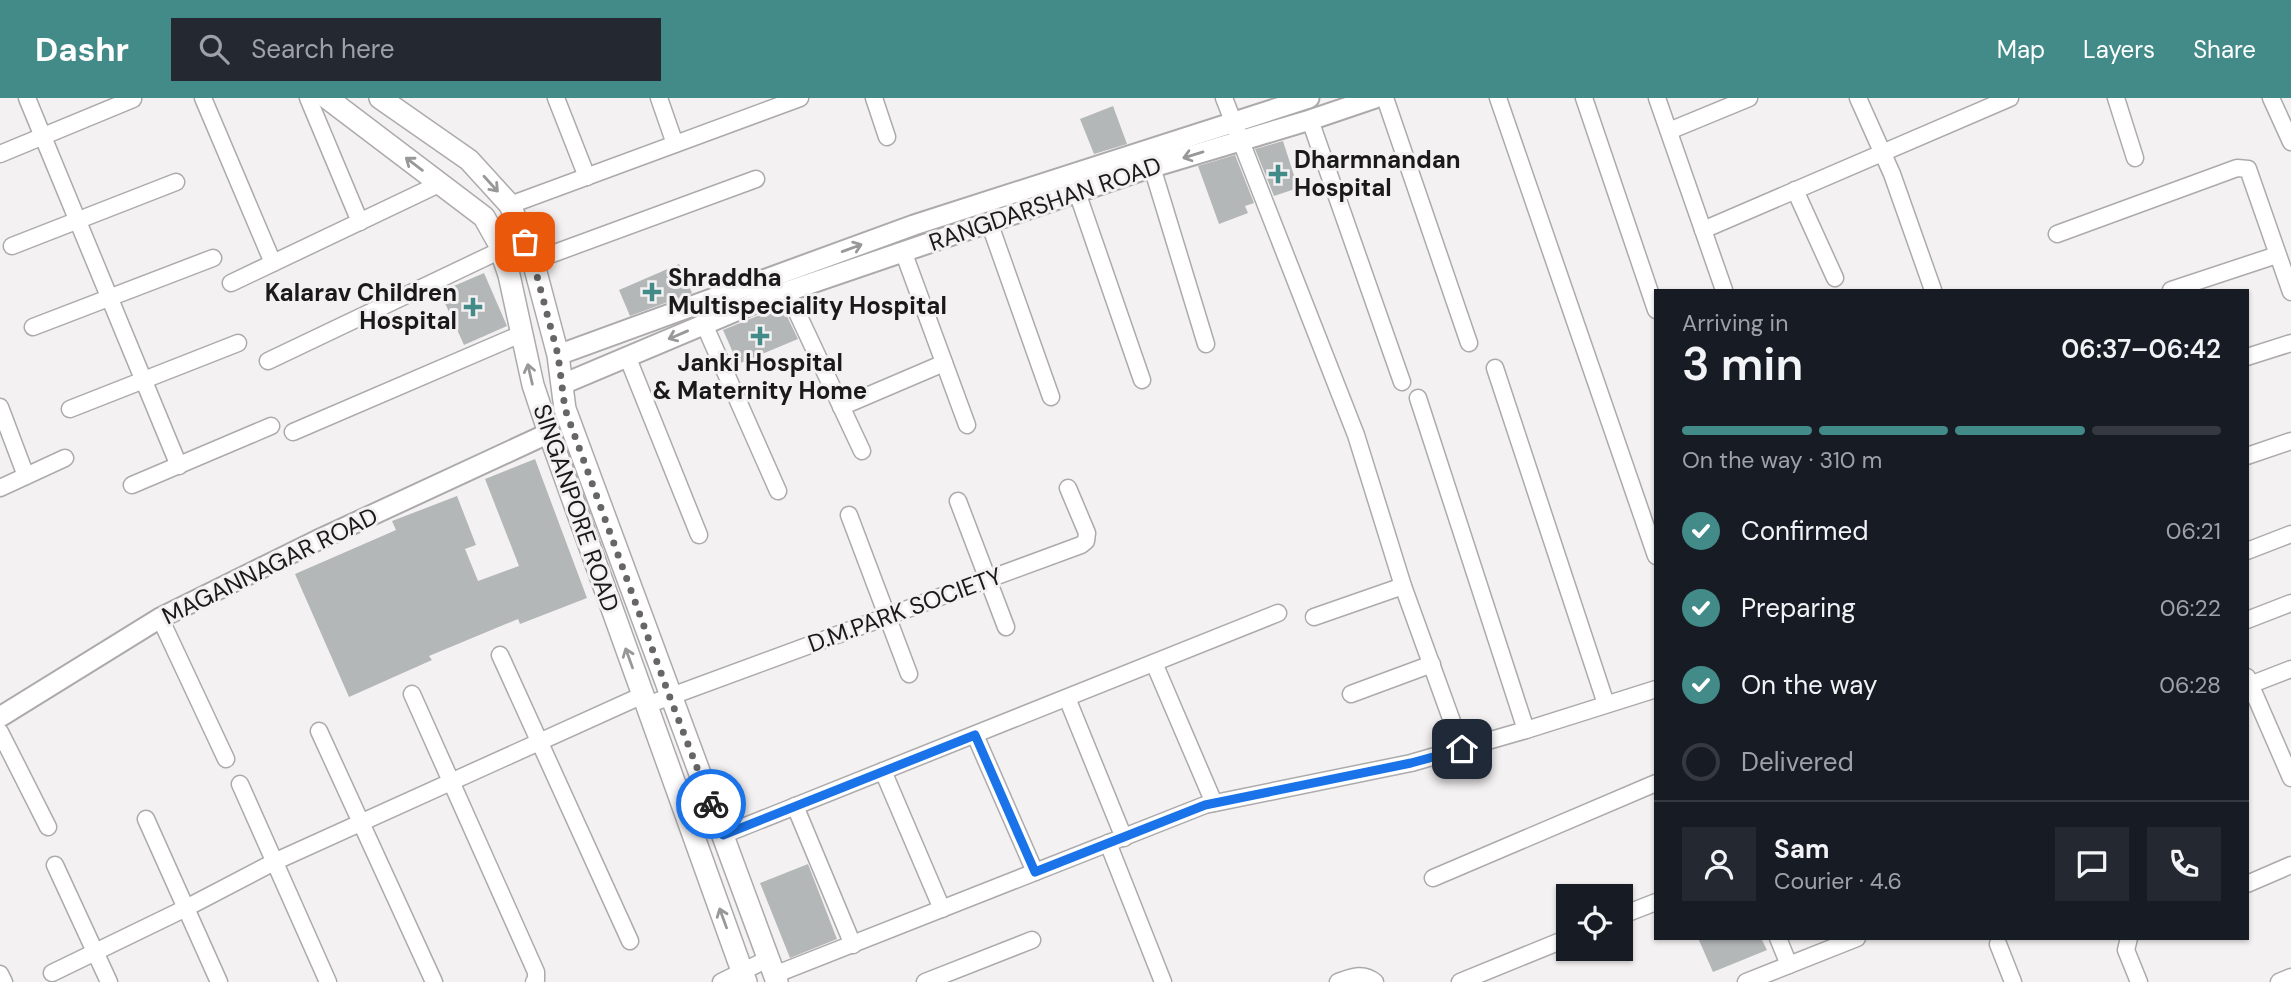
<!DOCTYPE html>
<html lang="en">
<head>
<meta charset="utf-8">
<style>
  body { margin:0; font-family:"DM Sans",sans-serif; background:#242831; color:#f1f3f6; height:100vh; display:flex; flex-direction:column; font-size:26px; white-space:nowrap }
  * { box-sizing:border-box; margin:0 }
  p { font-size:23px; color:#9ea1a6 }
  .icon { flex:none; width:38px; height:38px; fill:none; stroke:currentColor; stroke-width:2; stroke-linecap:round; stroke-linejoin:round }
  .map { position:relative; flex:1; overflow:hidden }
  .details { position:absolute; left:1654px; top:191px; width:595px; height:651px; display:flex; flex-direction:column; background:#171b24; border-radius:0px; box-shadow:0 2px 5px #0004 }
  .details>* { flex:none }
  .fabs { position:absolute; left:1556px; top:786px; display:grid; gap:14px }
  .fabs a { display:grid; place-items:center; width:77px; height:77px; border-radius:0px; background:#171b24; box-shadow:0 2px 5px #0004; font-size:35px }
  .pin { position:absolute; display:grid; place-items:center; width:60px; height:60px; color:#fff; margin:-30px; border-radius:14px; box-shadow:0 4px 10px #0006 }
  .courier { position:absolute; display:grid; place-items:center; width:70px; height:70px; margin:-35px; border:5px solid #1a73e8; border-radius:50%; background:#fff; color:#222; box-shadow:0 2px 9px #0007 }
  .summary em { font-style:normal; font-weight:600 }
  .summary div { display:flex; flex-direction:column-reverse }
  .summary { display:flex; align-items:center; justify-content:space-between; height:119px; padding:0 28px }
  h1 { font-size:46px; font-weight:600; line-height:52px }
  .bar { display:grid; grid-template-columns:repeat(4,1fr); gap:10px 7px; align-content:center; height:84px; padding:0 28px }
  .bar i { height:9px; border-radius:5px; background:#363941 }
  .bar .active { background:#438b89 }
  .bar p { grid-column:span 4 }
  .line { display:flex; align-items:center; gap:18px; padding:0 28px; border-top:2px solid #363941 }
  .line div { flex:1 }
  .round { display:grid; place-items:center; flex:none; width:74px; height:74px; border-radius:0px; background:#242831 }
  ol { padding:0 28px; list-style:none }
  li { display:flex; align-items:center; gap:21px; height:77px }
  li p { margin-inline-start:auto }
  li .icon { padding:7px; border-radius:50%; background:#438b89; color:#fff; stroke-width:4 }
  li:last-child { color:#9ea1a6 }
  li i { width:38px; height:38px; border:4px solid #363941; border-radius:50% }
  header { display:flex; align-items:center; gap:42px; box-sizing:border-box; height:98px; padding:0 35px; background:#438b89; color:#fff }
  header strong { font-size:33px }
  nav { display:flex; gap:38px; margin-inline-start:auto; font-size:24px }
  .search { width:490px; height:63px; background:#242831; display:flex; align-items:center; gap:18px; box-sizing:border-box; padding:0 24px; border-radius:0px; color:#9ea1a6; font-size:26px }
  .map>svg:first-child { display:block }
  .building { fill:#b4b7b7 }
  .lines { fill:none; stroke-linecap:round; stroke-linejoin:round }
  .minor-casing { stroke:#adaaab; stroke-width:19 }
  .tertiary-casing { stroke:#adaaab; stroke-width:23 }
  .secondary-casing { stroke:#adaaab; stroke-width:24 }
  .minor { stroke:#fff; stroke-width:16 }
  .tertiary { stroke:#fff; stroke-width:19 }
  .secondary { stroke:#fff; stroke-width:21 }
  .oneway { stroke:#989898 }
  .done { stroke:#676566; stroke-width:7; stroke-dasharray:0 12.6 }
  .route { stroke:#1a73e8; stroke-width:9 }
  .poi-dot { fill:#438b89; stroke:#f4f1f2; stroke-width:2.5 }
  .labels { text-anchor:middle; stroke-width:6; stroke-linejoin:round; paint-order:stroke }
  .poi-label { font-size:24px; font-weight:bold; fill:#1b1a1a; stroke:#f4f1f2; text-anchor:start }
  .street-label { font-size:24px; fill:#1b1a1a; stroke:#f4f1f2 }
</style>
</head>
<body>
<header>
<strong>Dashr</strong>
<div class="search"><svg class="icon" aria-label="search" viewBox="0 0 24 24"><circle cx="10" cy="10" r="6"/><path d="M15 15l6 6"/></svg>Search here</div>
<nav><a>Map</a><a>Layers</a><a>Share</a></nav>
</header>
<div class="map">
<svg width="2291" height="884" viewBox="0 0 2291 884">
  <rect width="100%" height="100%" fill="#f4f1f2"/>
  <g class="building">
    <polygon points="1113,8 1127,46 1094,56 1080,21"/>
    <polygon points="1283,43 1298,90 1274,98 1255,51"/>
    <polygon points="1235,57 1254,105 1245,108 1248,115 1219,126 1198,68"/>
    <polygon points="679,166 692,195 630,218 619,192"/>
    <polygon points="484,175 507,228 464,247 440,194"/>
    <polygon points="782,208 798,241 738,266 723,232"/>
    <polygon points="535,361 587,500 520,526 518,521 429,558 432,562 349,599 295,476 396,432 392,423 457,398 476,447 465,451 478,483 519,468 485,381"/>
    <polygon points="808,766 837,841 790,860 760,785"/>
    <polygon points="1698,840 1761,840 1767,852 1713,874"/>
  </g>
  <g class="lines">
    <g class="minor-casing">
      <g id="minor">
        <polyline points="27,0 179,368"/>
        <polyline points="203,0 273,165"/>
        <polyline points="308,0 360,124"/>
        <polyline points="556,0 587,79"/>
        <polyline points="659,0 675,46"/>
        <polyline points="874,0 887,39"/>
        <polyline points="1224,0 1356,337 1403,488 1462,651"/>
        <polyline points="1385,0 1469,245"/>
        <polyline points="1498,0 1656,458"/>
        <polyline points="1584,0 1656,212"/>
        <polyline points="1657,0 1724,192"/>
        <polyline points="1858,0 1892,76 1933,192"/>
        <polyline points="2116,0 2135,60"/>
        <polyline points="2271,0 2291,44"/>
        <polyline points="1310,22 1402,284"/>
        <polyline points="1669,33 1749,0"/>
        <polyline points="0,56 133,1"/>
        <polyline points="1152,69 1206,246"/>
        <polyline points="1795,92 1835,180"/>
        <polyline points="1077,94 1142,282"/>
        <polyline points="510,107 800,0"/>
        <polyline points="989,124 1051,299"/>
        <polyline points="1703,132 2010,0"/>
        <polyline points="2057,136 2237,70 2248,71 2291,194"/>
        <polyline points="12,148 176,84"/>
        <polyline points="903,153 967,327"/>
        <polyline points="533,163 756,81"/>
        <polyline points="231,185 439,86"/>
        <polyline points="2171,192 2277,157"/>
        <polyline points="787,193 862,353"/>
        <polyline points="704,226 778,393"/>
        <polyline points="33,229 213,160"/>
        <polyline points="627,258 699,437"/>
        <polyline points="2247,259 2291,245"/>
        <polyline points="268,263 501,152"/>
        <polyline points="1495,270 1606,606"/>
        <polyline points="1418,300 1526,632"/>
        <polyline points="0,309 26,378"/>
        <polyline points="841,309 944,265"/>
        <polyline points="70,311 238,245"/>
        <polyline points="293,334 521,236"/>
        <polyline points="2247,358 2291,343"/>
        <polyline points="132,387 271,328"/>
        <polyline points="0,390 65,360"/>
        <polyline points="958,403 1006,529"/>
        <polyline points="849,417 909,576"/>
        <polyline points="2247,453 2291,436"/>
        <polyline points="1314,519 1403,488"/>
        <polyline points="160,520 226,661"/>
        <polyline points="2247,522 2291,505"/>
        <polyline points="500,557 630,843"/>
        <polyline points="1154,565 1214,705"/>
        <polyline points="2247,579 2291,680"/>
        <polyline points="2247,588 2291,571"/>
        <polyline points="412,596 536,874 536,882 534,884"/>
        <polyline points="1351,596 1432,566"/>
        <polyline points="1067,600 1124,740"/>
        <polyline points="647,607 1081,447 1086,443 1087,435 1068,390"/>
        <polyline points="319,633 434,884"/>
        <polyline points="0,634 48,729"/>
        <polyline points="975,637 1035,774"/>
        <polyline points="883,673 942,811"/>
        <polyline points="240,686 328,884"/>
        <polyline points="795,708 853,847"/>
        <polyline points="146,721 219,884"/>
        <polyline points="723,737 1278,515"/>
        <polyline points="1108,745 1163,884"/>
        <polyline points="55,767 109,884"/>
        <polyline points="1433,780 1656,685"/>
        <polyline points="2247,786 2291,767"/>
        <polyline points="1620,818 1656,804"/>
        <polyline points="1778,840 1789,867"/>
        <polyline points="2129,840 2126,852 2139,884"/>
        <polyline points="1998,846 2013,884"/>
        <polyline points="52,875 186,810 274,764 643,597"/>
        <polyline points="0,876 4,884"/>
        <polyline points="774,877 1205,707 1411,665 1526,632 1656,591"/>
        <polyline points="721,884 768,861"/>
        <polyline points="925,884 1032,842"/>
        <path d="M1338,884C1352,879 1363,874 1375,884"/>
        <polyline points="1460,884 1568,840"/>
        <polyline points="1746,884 1857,840"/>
        <polyline points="2279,884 2291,879"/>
      </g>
    </g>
    <g class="tertiary-casing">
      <g id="tertiary">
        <polyline points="558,257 914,127 1309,0"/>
        <polyline points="563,286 762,202 1140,73 1310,22 1375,0"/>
        <polyline points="0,619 160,520 318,442 549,335"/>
      </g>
    </g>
    <g class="secondary-casing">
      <g id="secondary">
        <polyline points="327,0 484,119 498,144 509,177 533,287 549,335 746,884"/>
        <polyline points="380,0 469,62 510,107 533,163 558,257 565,311 777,884"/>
      </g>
    </g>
    <use href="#minor" class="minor"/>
    <use href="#tertiary" class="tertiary"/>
    <use href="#secondary" class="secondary"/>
  </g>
  <defs><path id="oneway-shaft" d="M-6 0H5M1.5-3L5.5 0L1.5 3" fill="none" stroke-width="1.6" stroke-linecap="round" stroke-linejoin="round" transform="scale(1.75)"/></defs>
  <g class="oneway">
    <use href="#oneway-shaft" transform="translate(1193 57) rotate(163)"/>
    <use href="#oneway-shaft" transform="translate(414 66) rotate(-143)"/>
    <use href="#oneway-shaft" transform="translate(491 86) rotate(48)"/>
    <use href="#oneway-shaft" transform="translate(852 150) rotate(-20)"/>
    <use href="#oneway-shaft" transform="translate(678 237) rotate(157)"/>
    <use href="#oneway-shaft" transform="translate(530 276) rotate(-103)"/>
    <use href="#oneway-shaft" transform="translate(629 560) rotate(-110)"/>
    <use href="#oneway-shaft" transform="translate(723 820) rotate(-110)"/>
  </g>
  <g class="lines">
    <polyline class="done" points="525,144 533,163 558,257 565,311 669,597 711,706"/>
    <polyline class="route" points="711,706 723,737 975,637 1035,774 1205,707 1411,665 1462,651"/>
  </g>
  <g class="poi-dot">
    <path d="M1274.5 65.5h7v7h7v7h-7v7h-7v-7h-7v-7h7z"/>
    <path d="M648.5 183.5h7v7h7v7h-7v7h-7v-7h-7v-7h7z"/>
    <path d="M469.5 198.5h7v7h7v7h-7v7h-7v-7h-7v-7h7z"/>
    <path d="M756.5 227.5h7v7h7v7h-7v7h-7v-7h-7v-7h7z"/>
  </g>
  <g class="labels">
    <g class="poi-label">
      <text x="1294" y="70">Dharmnandan<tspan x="1294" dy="28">Hospital</tspan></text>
      <text x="668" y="188">Shraddha<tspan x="668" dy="28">Multispeciality Hospital</tspan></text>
      <text x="457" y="203" text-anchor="end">Kalarav Children<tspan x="457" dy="28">Hospital</tspan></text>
      <text x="760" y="273" text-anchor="middle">Janki Hospital<tspan x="760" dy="28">&amp; Maternity Home</tspan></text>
    </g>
    <g class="street-label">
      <text transform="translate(1045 106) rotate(-19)" y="8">RANGDARSHAN ROAD</text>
      <text transform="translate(576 410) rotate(71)" y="8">SINGANPORE ROAD</text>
      <text transform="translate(270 468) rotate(-26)" y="8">MAGANNAGAR ROAD</text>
      <text transform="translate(905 512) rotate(-20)" y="8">D.M.PARK SOCIETY</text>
    </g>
  </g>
</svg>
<div class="fabs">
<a><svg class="icon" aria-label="locate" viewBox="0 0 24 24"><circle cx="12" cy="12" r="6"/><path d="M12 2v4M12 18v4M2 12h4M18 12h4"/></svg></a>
</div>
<div class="pin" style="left:525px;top:144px;background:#ea580c"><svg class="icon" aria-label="bag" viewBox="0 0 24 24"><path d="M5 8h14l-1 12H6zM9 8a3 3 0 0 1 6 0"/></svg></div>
<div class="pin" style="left:1462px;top:651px;background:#1f2937"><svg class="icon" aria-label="home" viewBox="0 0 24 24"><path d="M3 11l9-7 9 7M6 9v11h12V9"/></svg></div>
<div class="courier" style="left:711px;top:706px"><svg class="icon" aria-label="bike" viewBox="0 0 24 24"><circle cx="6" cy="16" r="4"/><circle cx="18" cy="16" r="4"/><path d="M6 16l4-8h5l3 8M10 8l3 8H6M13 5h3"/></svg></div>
<section class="details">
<div class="summary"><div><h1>3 min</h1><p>Arriving in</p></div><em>06:37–06:42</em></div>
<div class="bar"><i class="active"></i><i class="active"></i><i class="active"></i><i></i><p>On the way · 310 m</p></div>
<ol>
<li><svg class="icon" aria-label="check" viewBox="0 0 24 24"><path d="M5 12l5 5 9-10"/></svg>Confirmed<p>06:21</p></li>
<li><svg class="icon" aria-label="check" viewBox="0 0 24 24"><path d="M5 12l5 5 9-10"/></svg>Preparing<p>06:22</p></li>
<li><svg class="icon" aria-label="check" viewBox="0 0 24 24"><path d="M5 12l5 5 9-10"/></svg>On the way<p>06:28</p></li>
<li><i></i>Delivered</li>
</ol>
<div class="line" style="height:126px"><a class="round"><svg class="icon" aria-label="person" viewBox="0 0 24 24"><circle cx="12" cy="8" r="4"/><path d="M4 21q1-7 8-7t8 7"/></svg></a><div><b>Sam</b><p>Courier · 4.6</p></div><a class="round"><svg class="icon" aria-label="chat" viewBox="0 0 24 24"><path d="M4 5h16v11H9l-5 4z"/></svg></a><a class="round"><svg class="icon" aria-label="phone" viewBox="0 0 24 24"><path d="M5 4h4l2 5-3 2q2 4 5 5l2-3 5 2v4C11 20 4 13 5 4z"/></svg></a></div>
</section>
</div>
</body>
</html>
